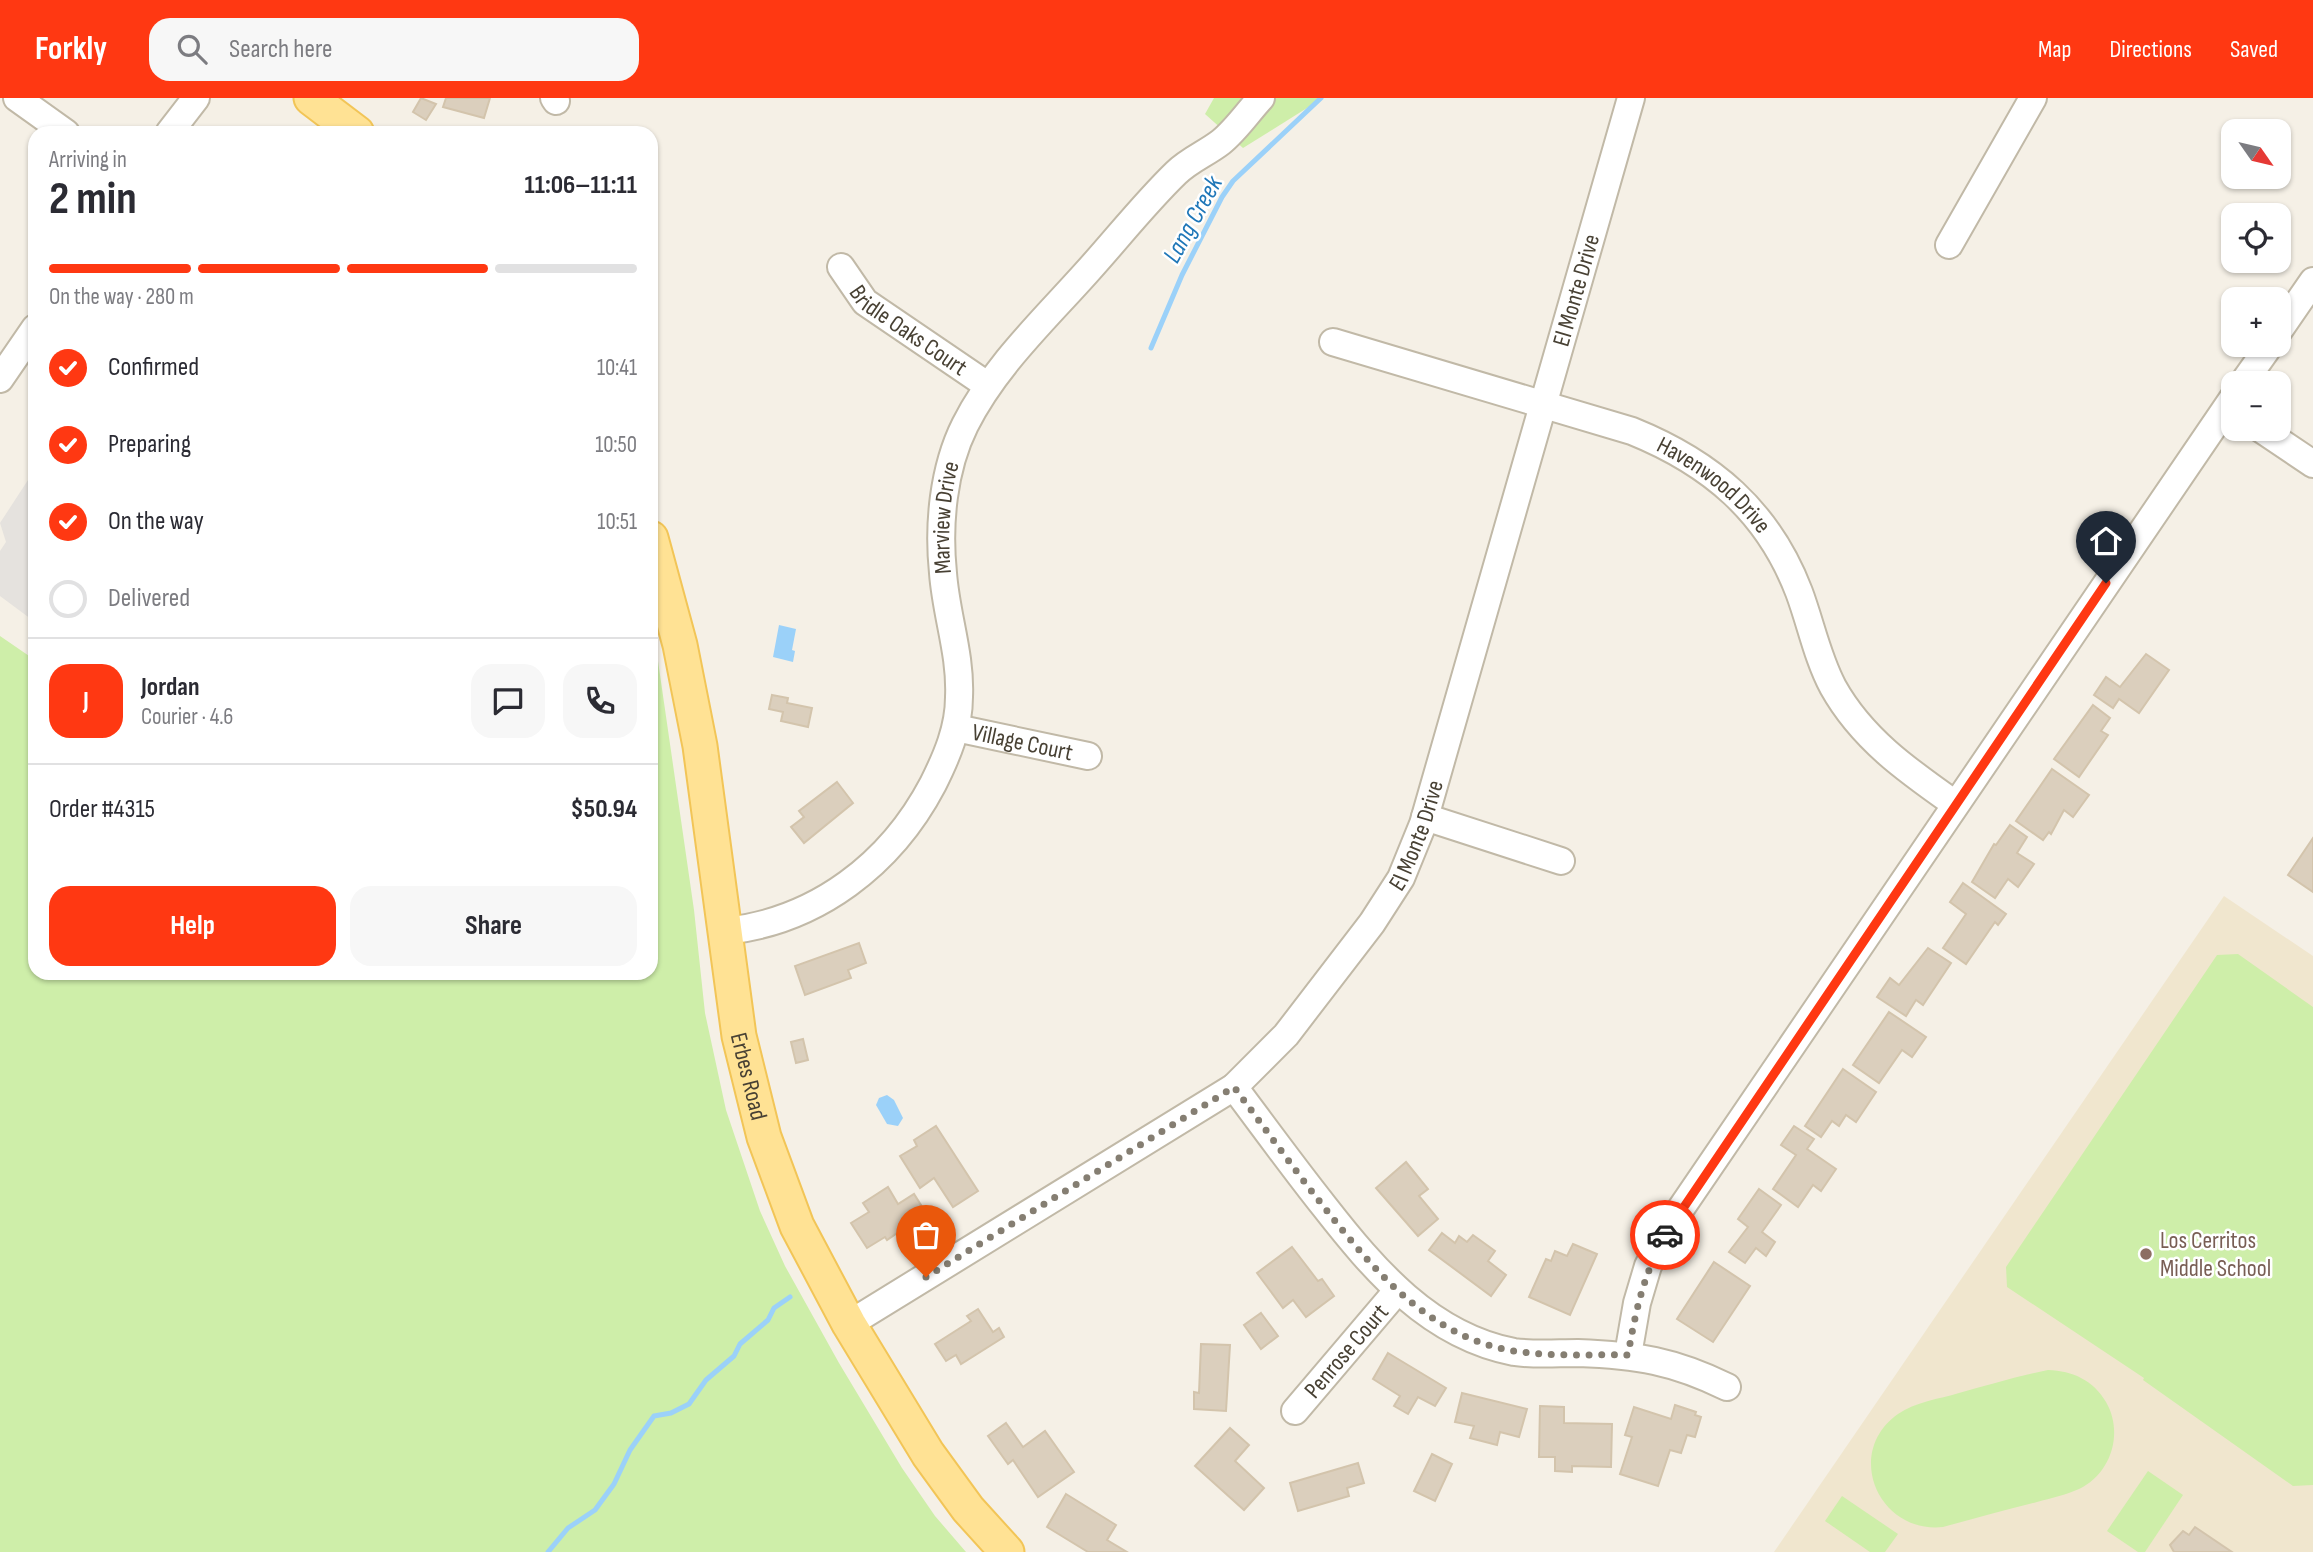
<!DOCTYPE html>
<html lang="en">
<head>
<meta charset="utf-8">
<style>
  body { margin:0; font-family:"Sofia Sans Condensed",sans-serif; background:#f7f7f7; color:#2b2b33; height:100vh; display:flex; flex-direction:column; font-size:26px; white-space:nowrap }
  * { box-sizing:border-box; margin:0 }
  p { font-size:23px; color:#7c7c81 }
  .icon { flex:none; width:38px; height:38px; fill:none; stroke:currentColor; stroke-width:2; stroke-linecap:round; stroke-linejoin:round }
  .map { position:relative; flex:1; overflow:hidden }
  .panel { position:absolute; left:28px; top:28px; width:630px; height:854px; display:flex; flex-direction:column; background:#fff; border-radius:21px; box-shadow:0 2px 5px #0004 }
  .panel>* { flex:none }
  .needle { width:46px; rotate:124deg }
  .tools { position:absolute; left:2221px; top:21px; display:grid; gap:14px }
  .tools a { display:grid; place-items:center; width:70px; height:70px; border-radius:14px; background:#fff; box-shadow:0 2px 5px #0004; font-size:35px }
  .pin { position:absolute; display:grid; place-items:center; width:60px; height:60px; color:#fff; margin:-72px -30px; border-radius:50% 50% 50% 0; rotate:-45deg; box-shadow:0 0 7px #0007 }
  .pin .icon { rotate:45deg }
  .courier { position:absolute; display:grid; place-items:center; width:70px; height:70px; margin:-35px; border:5px solid #ff3812; border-radius:50%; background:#fff; color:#222; box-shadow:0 2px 9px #0007 }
  .summary em { font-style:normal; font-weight:700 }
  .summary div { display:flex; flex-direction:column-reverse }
  .summary { display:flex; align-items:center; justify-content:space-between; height:119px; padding:0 21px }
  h1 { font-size:46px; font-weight:700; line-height:52px }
  .bar { display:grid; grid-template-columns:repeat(4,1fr); gap:10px 7px; align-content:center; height:84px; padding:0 21px }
  .bar i { height:9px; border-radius:5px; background:#e1e1e2 }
  .bar .selected { background:#ff3812 }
  .bar p { grid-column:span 4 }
  .line { display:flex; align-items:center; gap:18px; padding:0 21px; border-top:2px solid #e1e1e2 }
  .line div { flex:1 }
  .round { display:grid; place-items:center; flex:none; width:74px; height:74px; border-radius:21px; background:#f7f7f7 }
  ol { padding:0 21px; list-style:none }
  li { display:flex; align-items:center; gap:21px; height:77px }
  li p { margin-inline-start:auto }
  li .icon { padding:7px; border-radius:50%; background:#ff3812; color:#fff; stroke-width:4 }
  li:last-child { color:#7c7c81 }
  li i { width:38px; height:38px; border:4px solid #e1e1e2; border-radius:50% }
  .cta { display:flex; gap:14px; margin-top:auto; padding:14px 21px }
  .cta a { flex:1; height:80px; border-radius:21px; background:#ff3812; color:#fff; font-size:28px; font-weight:700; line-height:80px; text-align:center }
  .cta a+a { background:#f7f7f7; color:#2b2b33 }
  header { display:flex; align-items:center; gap:42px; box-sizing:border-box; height:98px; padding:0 35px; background:#ff3812; color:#fff }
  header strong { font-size:33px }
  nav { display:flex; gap:38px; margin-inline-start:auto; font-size:24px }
  .search { width:490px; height:63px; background:#f7f7f7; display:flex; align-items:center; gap:18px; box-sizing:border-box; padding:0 24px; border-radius:21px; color:#7c7c81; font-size:26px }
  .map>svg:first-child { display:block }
  .education { fill:#f0e6ce }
  .green { fill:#ceeea9 }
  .parking { fill:#e5e2de }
  .water { fill:#9bd1f9 }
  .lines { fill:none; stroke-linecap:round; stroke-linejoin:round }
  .stream { stroke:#9bd1f9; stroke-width:5 }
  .building { fill:#dbcfbd; stroke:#d3c4ac; stroke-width:2 }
  .minor-casing { stroke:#c1b9a7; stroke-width:30 }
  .major-casing { stroke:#f2c557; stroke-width:37 }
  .minor { stroke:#fff; stroke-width:26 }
  .major { stroke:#ffe294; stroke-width:33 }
  .done { stroke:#857e72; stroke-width:7; stroke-dasharray:0 12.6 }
  .route { stroke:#ff3812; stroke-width:9 }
  .education-dot { fill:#8d6e63; stroke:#fff; stroke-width:2.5 }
  .labels { text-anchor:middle; stroke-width:5; stroke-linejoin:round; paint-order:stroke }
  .street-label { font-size:24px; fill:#484134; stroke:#fff }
  .education-label { font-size:24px; fill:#785e54; stroke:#fff; text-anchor:start }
  .water-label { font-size:26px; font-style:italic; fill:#1f77b8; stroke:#fff }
</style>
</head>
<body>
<header>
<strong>Forkly</strong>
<div class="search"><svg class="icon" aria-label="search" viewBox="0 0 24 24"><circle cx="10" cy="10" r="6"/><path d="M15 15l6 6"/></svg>Search here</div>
<nav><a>Map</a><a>Directions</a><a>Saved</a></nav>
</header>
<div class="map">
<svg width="2313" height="1454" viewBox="0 0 2313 1454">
  <rect width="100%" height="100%" fill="#f5f0e6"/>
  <polygon class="education" points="2224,798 2313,858 2313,1454 1774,1454"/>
  <g class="green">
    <polygon points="1214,0 1323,0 1243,50 1205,16"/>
    <polygon points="0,538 35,562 35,875 651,875 651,566 658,563 694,812 705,915 726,1012 760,1113 785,1168 839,1265 902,1370 935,1418 966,1454 0,1454"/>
    <polygon points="2238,856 2313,909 2313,1387 2293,1388 2143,1282 2144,1280 2007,1189 2006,1169 2217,857"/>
    <path d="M2048,1272C2073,1273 2093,1282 2106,1304C2124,1335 2111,1376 2079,1391C2066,1397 2051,1400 2037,1404C2006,1412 1975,1420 1943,1429C1879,1436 1843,1355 1898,1316C1915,1304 1939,1301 1959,1295C1988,1287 2018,1278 2048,1272Z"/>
    <polygon points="2148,1373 2183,1397 2145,1454 2138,1454 2107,1433"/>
    <polygon points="1842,1398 1898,1436 1885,1454 1870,1454 1825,1423"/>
  </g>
  <polygon class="parking" points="30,379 35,383 35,524 0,498 0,453 6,444 0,425"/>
  <g class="water">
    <polygon points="779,527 796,531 792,552 795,553 793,564 773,559"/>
    <polygon points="887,997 894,1002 903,1020 898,1028 887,1026 876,1007 879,1000"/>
  </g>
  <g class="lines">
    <g class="stream">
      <polyline points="1151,250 1182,177 1222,99 1233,83 1321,0"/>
      <polyline points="548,1454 568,1430 595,1412 614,1386 630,1352 654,1318 671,1315 689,1306 706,1282 734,1258 740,1246 768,1222 774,1210 790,1199"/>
    </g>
  </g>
  <g class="building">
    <polygon points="421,0 436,6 426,22 413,14"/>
    <polygon points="446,0 490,0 484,20 443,9"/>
    <polygon points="2146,556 2169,572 2139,615 2119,601 2113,610 2094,597 2106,579 2120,589"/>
    <polygon points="772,597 788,600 787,605 812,610 808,629 781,623 783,614 769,611"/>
    <polygon points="2093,607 2110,620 2101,633 2108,637 2079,679 2054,661"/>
    <polygon points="2052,671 2089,697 2073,719 2064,712 2051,736 2049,734 2043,742 2016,723"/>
    <polygon points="837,684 853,705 804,745 791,729 804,719 799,713"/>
    <polygon points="2010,727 2027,739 2017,755 2034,766 2018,789 2008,781 1995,800 1972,784 1994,746 1996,747"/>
    <polygon points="2313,740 2313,794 2288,777"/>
    <polygon points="1963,785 2006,816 1998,827 1995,824 1966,866 1943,850 1966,816 1950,804"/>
    <polygon points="859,845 866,865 848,872 851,880 805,897 795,868"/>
    <polygon points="1928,850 1951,865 1923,907 1916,902 1906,918 1877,899 1890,880 1899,887"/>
    <polygon points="1889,914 1926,939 1912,959 1902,952 1879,985 1853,967"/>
    <polygon points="803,941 808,962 796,965 791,944"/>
    <polygon points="1843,971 1876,994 1856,1024 1846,1017 1839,1028 1832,1023 1821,1039 1805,1028"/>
    <polygon points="936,1028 978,1093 953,1109 934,1080 920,1090 900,1058 917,1048 914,1042"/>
    <polygon points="1794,1028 1814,1041 1807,1051 1836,1071 1821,1093 1813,1087 1798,1109 1773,1091 1796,1057 1781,1047"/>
    <polygon points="1406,1064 1428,1091 1419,1098 1438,1121 1418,1138 1376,1090"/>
    <polygon points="888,1089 898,1106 914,1096 926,1115 887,1142 885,1139 867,1150 851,1125 869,1114 863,1105"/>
    <polygon points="1759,1091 1781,1107 1762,1134 1775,1144 1766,1158 1756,1150 1745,1165 1729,1154 1748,1129 1738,1121"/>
    <polygon points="1442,1135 1455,1145 1459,1138 1467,1144 1473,1137 1495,1153 1488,1163 1506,1177 1491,1198 1429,1152"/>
    <polygon points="1573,1146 1597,1156 1570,1217 1529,1199 1546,1161 1551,1163 1555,1153 1567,1158"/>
    <polygon points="1292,1149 1318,1183 1322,1181 1334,1198 1306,1219 1293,1202 1283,1210 1257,1175"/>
    <polygon points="1714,1164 1750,1188 1713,1244 1677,1221"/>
    <polygon points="978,1211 993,1234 999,1230 1004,1239 961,1266 956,1257 946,1263 935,1246 971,1223 967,1218"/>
    <polygon points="1261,1215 1278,1238 1261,1251 1244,1227"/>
    <polygon points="1201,1246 1230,1247 1226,1313 1194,1311 1194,1294 1199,1295"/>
    <polygon points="1388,1255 1446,1290 1435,1308 1418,1299 1408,1316 1394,1308 1400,1298 1373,1281"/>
    <polygon points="1462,1295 1527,1311 1519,1339 1500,1334 1497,1347 1470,1340 1474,1328 1455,1324"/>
    <polygon points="1675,1307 1696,1314 1695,1317 1701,1319 1695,1339 1687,1337 1681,1355 1670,1352 1658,1388 1620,1376 1632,1339 1625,1337 1634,1309 1671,1321"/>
    <polygon points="1540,1308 1564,1309 1564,1325 1612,1326 1611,1369 1572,1368 1572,1374 1555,1373 1555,1359 1539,1359"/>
    <polygon points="1006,1325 1023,1349 1045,1333 1074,1374 1038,1399 1013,1362 1008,1366 988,1338"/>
    <polygon points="1230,1330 1249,1347 1235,1363 1264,1390 1244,1412 1195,1368"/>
    <polygon points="1432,1356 1452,1366 1435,1403 1414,1393"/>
    <polygon points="1358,1365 1364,1385 1347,1390 1349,1398 1298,1413 1290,1385"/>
    <polygon points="1066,1396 1116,1427 1107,1442 1127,1454 1088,1454 1047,1429"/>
    <polygon points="2195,1429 2232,1454 2174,1454 2170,1447 2183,1433 2189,1437"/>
  </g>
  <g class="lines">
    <g class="minor-casing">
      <g id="minor">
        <polyline points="17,0 66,35"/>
        <polyline points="554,0 556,3"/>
        <polyline points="169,35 196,0"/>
        <polyline points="1949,147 2033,0"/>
        <path id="s1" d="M841,169L865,204L987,287"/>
        <polyline points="2278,234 2313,183"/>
        <path id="s2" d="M1333,244L1632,333C1711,365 1768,413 1799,494C1811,526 1817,559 1833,589C1862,641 1908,673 1955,706"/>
        <polyline points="0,281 35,230"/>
        <polyline points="2243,285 2270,247"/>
        <polyline points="2261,331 2313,366"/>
        <path id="s3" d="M956,630L1088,658"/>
        <polyline points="1425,719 1561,763"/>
        <path id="s4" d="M726,833C817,823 891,766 933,686C947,658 959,630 959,599C961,556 946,517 943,475C938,427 943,371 965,327C994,269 1043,223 1086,175C1116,142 1144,106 1176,75C1189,62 1207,55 1221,44C1236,32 1248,14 1261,0"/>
        <path d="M1234,989C1264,1029 1293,1069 1324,1108C1374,1172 1430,1238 1514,1254C1535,1257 1557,1255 1578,1255C1637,1257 1674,1263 1727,1289"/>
        <path id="s5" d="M849,1226L1234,989L1286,937L1372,825L1401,780L1423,726L1631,0"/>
        <polyline points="1628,1257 1637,1205 1648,1168 1669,1128 2233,300"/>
        <path id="s6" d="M1295,1313L1397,1193"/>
      </g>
    </g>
    <g class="major-casing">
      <g id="major">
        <polyline points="311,0 357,35"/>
        <path id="s7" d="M651,440L680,547L700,648L739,938L764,1039L797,1128L849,1226L928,1356L968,1411L1007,1454"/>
      </g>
    </g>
    <use href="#minor" class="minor"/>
    <use href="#major" class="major"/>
  </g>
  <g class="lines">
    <path class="done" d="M926,1179L1234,989C1264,1029 1293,1070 1324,1109C1370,1167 1420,1229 1495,1249C1537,1260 1585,1256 1628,1257C1636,1211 1643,1179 1665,1137"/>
    <polyline class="route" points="1665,1137 2106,485"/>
  </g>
  <circle class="education-dot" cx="2146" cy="1156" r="7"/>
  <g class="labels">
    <g class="street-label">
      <text dy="8" stroke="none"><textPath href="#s5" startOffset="1334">El Monte Drive</textPath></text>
      <text dy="8" stroke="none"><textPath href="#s1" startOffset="94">Bridle Oaks Court</textPath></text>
      <text dy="8" stroke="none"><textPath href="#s2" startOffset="411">Havenwood Drive</textPath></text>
      <text dy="8" stroke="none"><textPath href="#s4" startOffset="537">Marview Drive</textPath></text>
      <text dy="8" stroke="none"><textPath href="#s3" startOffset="68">Village Court</textPath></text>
      <text dy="8" stroke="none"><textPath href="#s5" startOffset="766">El Monte Drive</textPath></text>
      <text dy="8" stroke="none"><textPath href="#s7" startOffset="548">Erbes Road</textPath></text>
      <text dy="8" stroke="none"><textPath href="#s6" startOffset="79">Penrose Court</textPath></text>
    </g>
    <g class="education-label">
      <text x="2160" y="1150">Los Cerritos<tspan x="2160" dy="28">Middle School</tspan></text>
    </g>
    <g class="water-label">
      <text transform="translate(1192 121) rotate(-61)" y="9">Lang Creek</text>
    </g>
  </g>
</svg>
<div class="tools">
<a><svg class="needle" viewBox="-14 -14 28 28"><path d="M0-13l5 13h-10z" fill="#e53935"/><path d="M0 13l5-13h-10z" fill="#7c7c81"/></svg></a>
<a><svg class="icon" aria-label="locate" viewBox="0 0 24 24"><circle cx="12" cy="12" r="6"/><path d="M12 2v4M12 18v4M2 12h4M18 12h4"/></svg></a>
<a>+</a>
<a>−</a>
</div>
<div class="pin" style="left:926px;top:1179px;background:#ea580c"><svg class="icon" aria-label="bag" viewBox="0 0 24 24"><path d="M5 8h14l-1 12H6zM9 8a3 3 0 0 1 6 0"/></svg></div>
<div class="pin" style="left:2106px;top:485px;background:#1f2937"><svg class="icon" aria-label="home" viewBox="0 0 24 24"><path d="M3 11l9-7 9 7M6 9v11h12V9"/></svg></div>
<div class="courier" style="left:1665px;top:1137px"><svg class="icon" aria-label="car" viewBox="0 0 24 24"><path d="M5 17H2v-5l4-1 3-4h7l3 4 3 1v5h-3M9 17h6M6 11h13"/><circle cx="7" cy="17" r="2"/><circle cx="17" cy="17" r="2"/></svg></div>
<section class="panel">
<div class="summary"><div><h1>2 min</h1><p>Arriving in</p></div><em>11:06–11:11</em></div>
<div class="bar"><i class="selected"></i><i class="selected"></i><i class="selected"></i><i></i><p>On the way · 280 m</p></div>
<ol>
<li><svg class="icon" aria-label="check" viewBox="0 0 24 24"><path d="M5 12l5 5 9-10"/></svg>Confirmed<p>10:41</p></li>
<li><svg class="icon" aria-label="check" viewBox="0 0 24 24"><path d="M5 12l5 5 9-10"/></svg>Preparing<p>10:50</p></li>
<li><svg class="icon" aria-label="check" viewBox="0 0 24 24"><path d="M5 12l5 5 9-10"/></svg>On the way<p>10:51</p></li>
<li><i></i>Delivered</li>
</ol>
<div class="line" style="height:126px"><b class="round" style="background:#ff3812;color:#fff">J</b><div><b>Jordan</b><p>Courier · 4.6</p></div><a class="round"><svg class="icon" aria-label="chat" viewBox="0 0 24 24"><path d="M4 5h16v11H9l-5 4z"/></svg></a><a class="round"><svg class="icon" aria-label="phone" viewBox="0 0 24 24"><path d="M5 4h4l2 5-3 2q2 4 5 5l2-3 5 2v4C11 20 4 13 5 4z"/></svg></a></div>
<div class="line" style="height:91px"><div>Order #4315</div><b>$50.94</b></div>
<div class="cta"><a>Help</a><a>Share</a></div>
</section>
</div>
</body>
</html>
